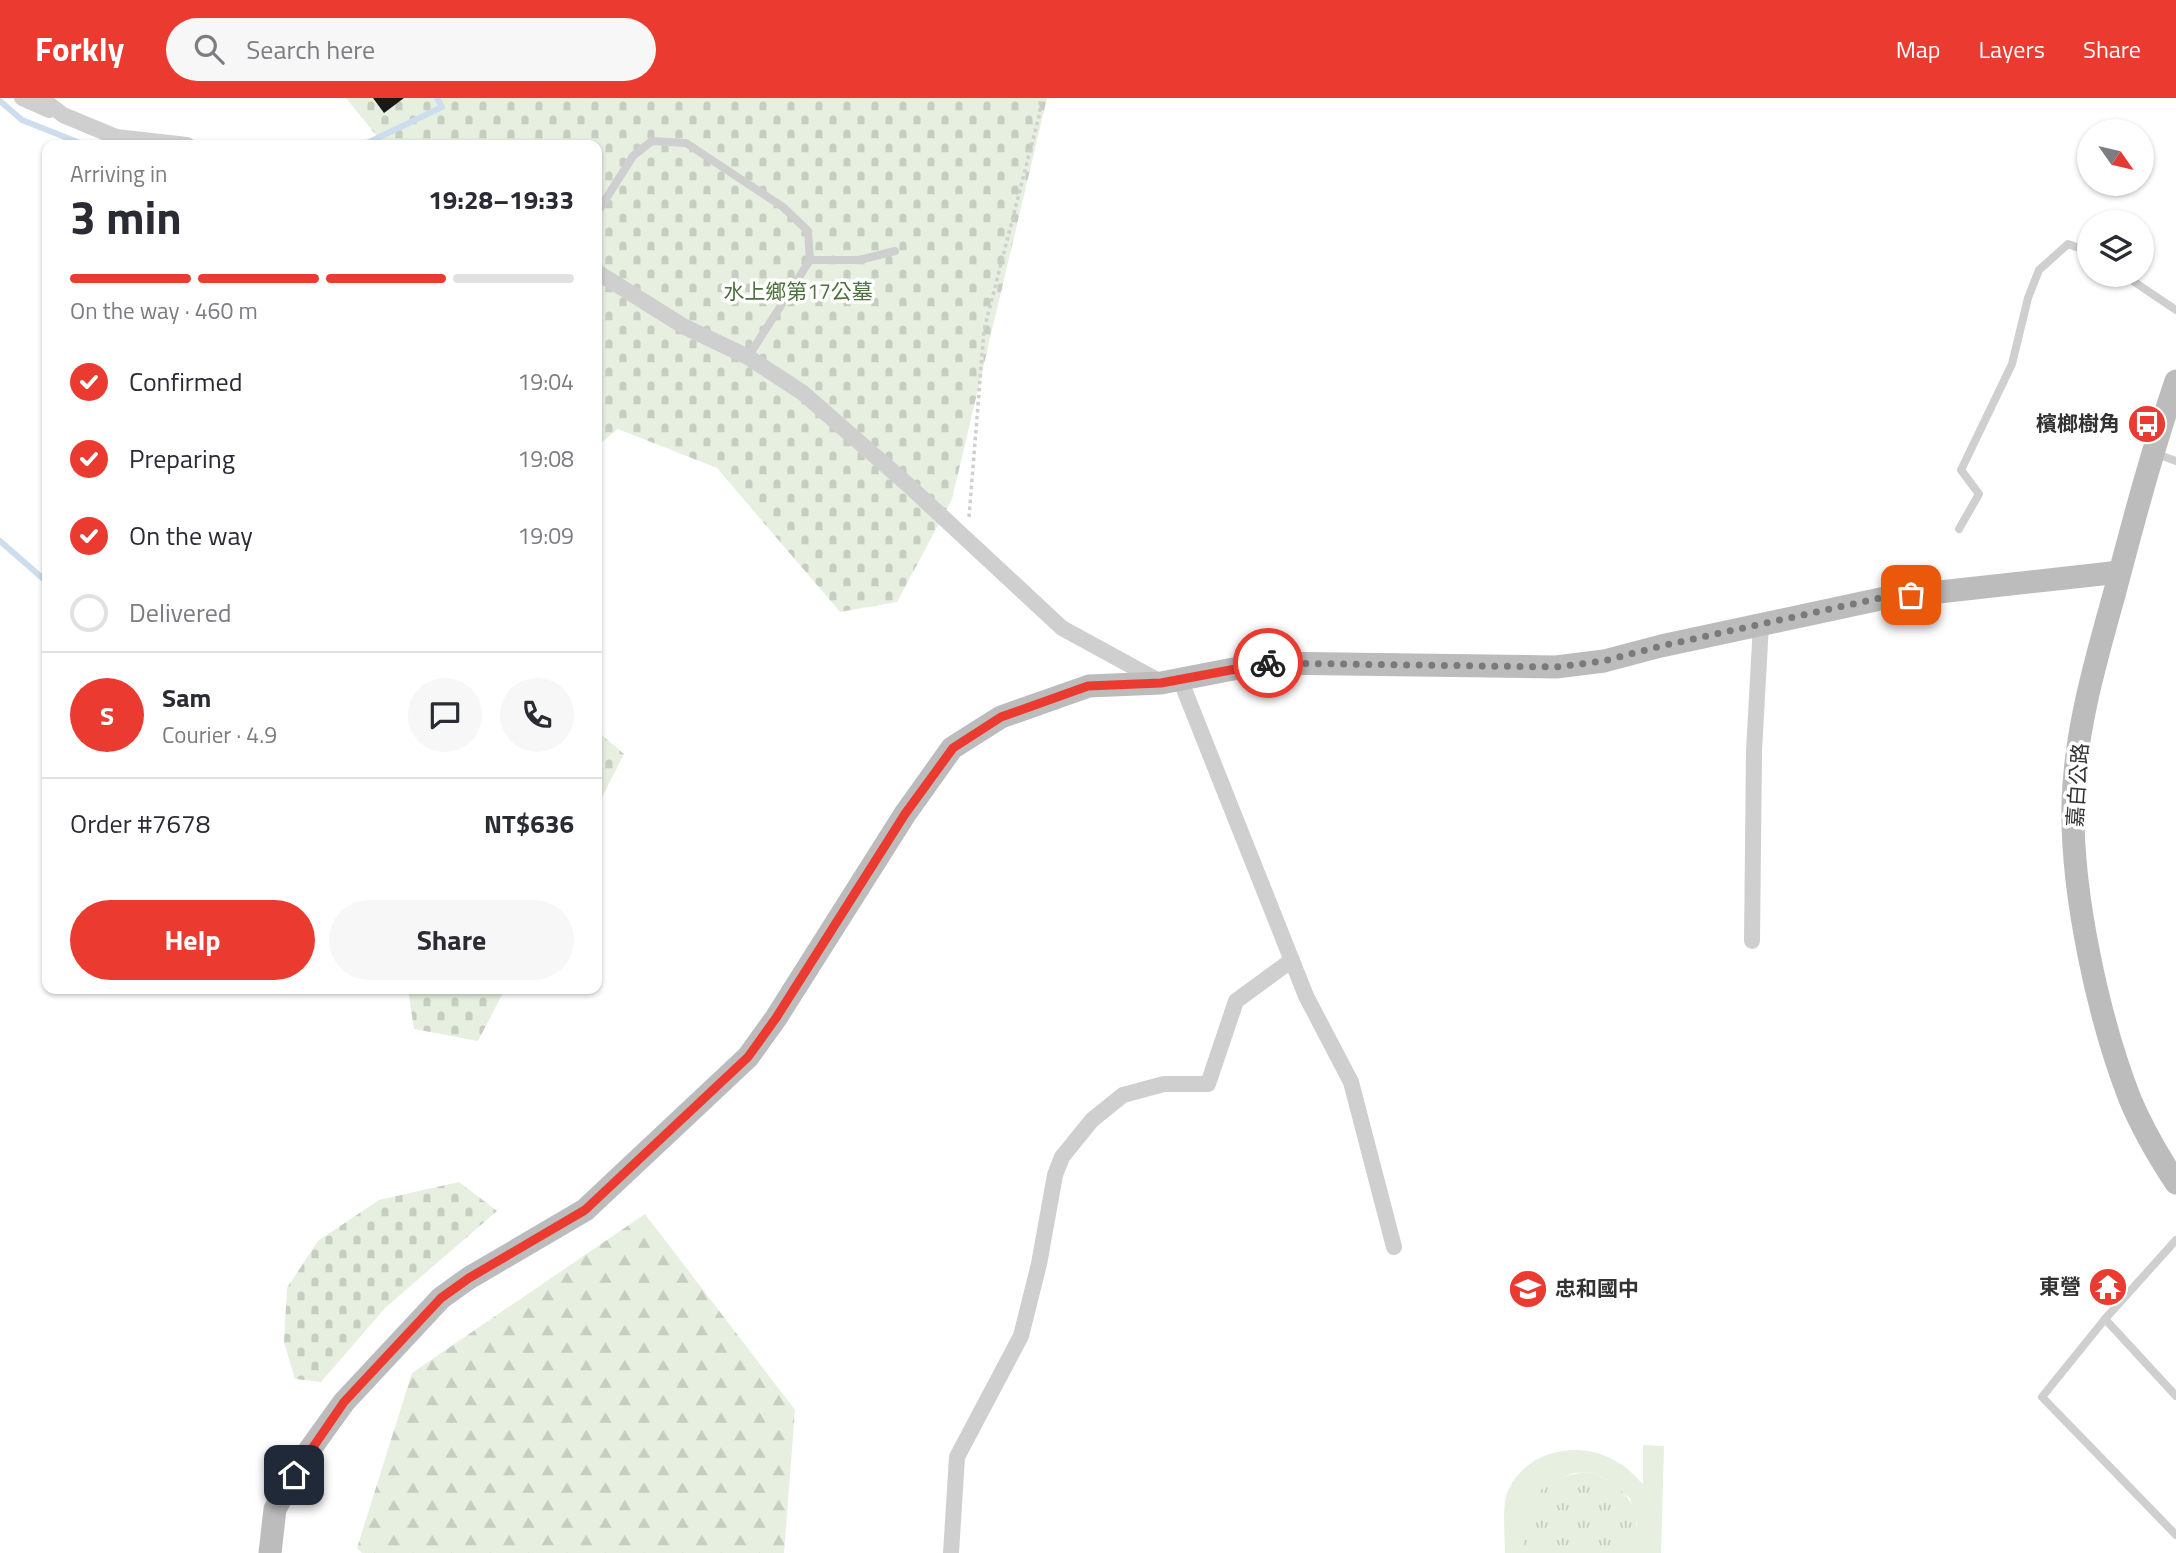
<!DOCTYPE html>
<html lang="en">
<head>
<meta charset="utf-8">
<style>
  body { margin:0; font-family:"Titillium Web","Noto Sans TC",sans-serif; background:#f7f7f7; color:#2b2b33; height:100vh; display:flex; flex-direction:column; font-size:26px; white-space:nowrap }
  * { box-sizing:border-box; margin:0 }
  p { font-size:23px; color:#7c7c81 }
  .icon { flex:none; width:38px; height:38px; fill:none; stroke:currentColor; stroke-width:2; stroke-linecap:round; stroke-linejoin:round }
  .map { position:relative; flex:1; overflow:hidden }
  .details { position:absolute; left:42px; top:42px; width:560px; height:854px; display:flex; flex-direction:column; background:#fff; border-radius:14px; box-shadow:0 2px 5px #0004 }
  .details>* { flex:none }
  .needle { width:46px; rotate:124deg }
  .buttons { position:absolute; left:2077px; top:21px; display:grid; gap:14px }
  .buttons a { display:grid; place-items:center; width:77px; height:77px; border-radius:50%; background:#fff; box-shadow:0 2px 5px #0004; font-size:35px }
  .pin { position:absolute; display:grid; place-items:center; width:60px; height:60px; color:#fff; margin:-30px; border-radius:14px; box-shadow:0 4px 10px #0006 }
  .courier { position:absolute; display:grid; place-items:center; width:70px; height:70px; margin:-35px; border:5px solid #eb3b31; border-radius:50%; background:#fff; color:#222; box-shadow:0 2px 9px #0007 }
  .headline em { font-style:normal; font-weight:700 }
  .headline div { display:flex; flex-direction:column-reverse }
  .headline { display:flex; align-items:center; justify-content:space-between; height:119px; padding:0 28px }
  h1 { font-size:46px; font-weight:700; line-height:52px }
  .bar { display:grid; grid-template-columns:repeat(4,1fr); gap:10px 7px; align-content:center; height:84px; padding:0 28px }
  .bar i { height:9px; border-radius:5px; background:#e1e1e2 }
  .bar .on { background:#eb3b31 }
  .bar p { grid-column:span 4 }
  .line { display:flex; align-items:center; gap:18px; padding:0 28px; border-top:2px solid #e1e1e2 }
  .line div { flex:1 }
  .round { display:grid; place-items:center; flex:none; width:74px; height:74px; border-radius:37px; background:#f7f7f7 }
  ol { padding:0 28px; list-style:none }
  li { display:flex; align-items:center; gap:21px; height:77px }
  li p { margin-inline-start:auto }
  li .icon { padding:7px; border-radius:50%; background:#eb3b31; color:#fff; stroke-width:4 }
  li:last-child { color:#7c7c81 }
  li i { width:38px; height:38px; border:4px solid #e1e1e2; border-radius:50% }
  .button { display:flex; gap:14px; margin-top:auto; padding:14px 28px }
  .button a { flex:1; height:80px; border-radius:42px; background:#eb3b31; color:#fff; font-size:28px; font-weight:700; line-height:80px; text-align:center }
  .button a+a { background:#f7f7f7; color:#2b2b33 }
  header { display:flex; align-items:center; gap:42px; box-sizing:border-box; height:98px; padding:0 35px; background:#eb3b31; color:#fff }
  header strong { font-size:33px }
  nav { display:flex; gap:38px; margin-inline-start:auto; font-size:24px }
  .search { width:490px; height:63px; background:#f7f7f7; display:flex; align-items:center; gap:18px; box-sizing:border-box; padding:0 24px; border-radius:38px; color:#7c7c81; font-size:26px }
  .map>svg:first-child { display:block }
  .grass { fill:url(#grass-tufts) }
  .forest { fill:url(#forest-firs) }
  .cemetery { fill:url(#cemetery-stones) }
  .pitch { fill:#e6efe0 }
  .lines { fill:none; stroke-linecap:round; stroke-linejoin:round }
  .stream { stroke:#cde; stroke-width:6 }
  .building { fill:#191919 }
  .path { stroke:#cfcfcf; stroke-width:3.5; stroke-dasharray:3.5 3.5; stroke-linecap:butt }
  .lane { stroke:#cfcfcf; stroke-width:8 }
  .street { stroke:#cfcfcf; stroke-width:16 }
  .secondary { stroke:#bcbcbc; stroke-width:23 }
  .done { stroke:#7a7a7a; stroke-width:7; stroke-dasharray:0 12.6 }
  .route { stroke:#eb3b31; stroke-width:9 }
  .labels { text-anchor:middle; stroke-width:7; stroke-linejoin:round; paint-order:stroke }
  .park-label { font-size:21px; fill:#4e703d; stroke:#fff }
  .poi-label { font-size:21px; font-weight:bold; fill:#323232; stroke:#fff; text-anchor:end }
  .street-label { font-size:21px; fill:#323232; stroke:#fff }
</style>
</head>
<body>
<header>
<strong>Forkly</strong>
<div class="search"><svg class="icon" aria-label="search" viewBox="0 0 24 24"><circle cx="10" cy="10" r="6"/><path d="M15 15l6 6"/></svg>Search here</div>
<nav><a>Map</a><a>Layers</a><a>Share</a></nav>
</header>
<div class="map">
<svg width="2176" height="1455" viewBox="0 0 2176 1455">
  <defs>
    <pattern id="grass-tufts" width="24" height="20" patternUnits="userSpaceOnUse" patternTransform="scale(1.75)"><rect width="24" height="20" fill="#e6efe0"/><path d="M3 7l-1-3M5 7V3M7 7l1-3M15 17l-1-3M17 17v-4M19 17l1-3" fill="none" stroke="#c6cdc1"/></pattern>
    <pattern id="forest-firs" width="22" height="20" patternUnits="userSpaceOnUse" patternTransform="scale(1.75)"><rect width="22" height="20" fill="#e6efe0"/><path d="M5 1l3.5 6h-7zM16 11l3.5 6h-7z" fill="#c6cdc1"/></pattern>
    <pattern id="cemetery-stones" width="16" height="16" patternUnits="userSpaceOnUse" patternTransform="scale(1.75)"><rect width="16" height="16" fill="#e6efe0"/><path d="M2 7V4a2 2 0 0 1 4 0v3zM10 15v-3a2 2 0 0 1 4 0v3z" fill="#c6cdc1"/></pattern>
  </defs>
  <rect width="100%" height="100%" fill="#fff"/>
  <path class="grass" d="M1592,1374C1635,1396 1638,1408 1637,1455H1524C1524,1442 1521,1422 1526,1410C1538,1385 1566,1375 1592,1374Z"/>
  <polygon class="forest" points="645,1116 795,1312 784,1455 362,1455 357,1450 412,1275"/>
  <g class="cemetery">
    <polygon points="346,0 1047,0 952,401 897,504 840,514 717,370 618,331 597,348 597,47 384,47"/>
    <polygon points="597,633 624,656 597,709"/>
    <polygon points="408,891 505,891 478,943 414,931"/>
    <polygon points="459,1084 497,1113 385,1210 321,1284 295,1281 284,1244 287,1190 318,1143 379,1102"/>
  </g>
  <path class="pitch" d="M1643,1347L1664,1348L1661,1455H1637V1426L1630,1400L1607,1382L1592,1374L1574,1375L1558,1381L1541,1392L1534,1400L1525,1412L1524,1455H1505C1505,1439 1502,1408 1507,1395C1524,1353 1577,1341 1614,1362C1626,1368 1634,1377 1643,1386Z"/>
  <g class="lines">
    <g class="stream">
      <polyline points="0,3 22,22 85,47"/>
      <polyline points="363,47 442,9 437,0"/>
      <polyline points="0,443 47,484"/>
    </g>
  </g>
  <polygon class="building" points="373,0 404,0 384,15"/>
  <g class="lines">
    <polyline class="path" points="969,419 984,232 1040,14 1040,0"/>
    <g class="lane">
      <polyline points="597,115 633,58 652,43 686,45 783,109 808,133 810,162 748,259"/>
      <polyline points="810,162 859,162 895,153"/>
      <polyline points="2124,177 2176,212"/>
      <polyline points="2154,355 2176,363"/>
      <polyline points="1959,431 1979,396 1961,372 2012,266 2028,200 2039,172 2068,146 2090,154"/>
      <polyline points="2176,1142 2105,1221 2176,1298"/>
      <polyline points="2105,1221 2042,1299 2176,1437"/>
    </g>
    <g class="street">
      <polyline points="22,0 49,12"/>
      <polyline points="41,0 63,17 116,39 187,47"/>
      <polyline points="597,174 683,228 748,259 803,295 907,386 1062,530 1159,583"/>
      <polyline points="1180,581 1306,898 1351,984 1394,1149"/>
      <polyline points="1752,843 1754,653 1761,526"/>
      <polyline points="951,1455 957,1359 1021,1238 1039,1166 1055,1077 1062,1059 1092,1022 1123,997 1164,986 1208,986 1236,903 1292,862"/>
    </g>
    <g class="secondary">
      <path d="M2176,283C2152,353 2133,425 2114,497C2095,565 2075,634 2073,705C2071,794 2098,919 2130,1001C2142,1030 2159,1059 2176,1085"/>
      <polyline points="270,1455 275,1411 303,1361 344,1304 441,1200 469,1180 585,1112 748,959 776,920 905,716 952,650 1001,619 1089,588 1161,585 1264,565 1556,569 1604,563 1661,548 1885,500 2120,474"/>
    </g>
  </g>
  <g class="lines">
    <polyline class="done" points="1268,565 1556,569 1604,563 1661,548 1885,499 1911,497"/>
    <polyline class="route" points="294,1377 344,1304 441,1200 469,1180 585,1112 748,959 776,920 905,716 953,650 1001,619 1088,588 1161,585 1268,565"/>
  </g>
  <defs>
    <g id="bus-disc" transform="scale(2.0125)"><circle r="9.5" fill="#eb3b31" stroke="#fff"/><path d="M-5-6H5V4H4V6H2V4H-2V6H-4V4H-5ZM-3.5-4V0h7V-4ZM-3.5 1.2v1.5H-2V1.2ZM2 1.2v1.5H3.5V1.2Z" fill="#fff"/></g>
    <g id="temple-disc" transform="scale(2.0125)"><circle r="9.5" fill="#eb3b31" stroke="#fff"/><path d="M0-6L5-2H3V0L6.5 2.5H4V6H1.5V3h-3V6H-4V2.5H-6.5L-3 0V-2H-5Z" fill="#fff"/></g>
    <g id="school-disc" transform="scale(2.0125)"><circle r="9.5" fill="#eb3b31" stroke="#fff"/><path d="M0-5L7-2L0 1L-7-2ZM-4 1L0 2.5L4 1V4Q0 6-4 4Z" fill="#fff"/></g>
  </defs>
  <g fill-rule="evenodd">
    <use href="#bus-disc" x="2147" y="326"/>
    <use href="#temple-disc" x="2108" y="1189"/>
    <use href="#school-disc" x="1528" y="1191"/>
  </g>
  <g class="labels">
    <g class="park-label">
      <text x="798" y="201">水上鄉第17公墓</text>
    </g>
    <g class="poi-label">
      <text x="2120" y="333">檳榔樹角</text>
      <text x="2081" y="1196">東營</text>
      <text x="1555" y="1198" text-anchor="start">忠和國中</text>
    </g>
    <g class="street-label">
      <text transform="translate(2078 687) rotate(-86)" y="7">嘉白公路</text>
    </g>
  </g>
</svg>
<div class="buttons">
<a><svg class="needle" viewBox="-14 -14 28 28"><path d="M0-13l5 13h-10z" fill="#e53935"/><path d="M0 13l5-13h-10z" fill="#7c7c81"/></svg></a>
<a><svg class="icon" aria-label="layers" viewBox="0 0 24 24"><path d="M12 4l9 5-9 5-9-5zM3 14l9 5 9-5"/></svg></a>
</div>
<div class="pin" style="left:1911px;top:497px;background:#ea580c"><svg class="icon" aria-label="bag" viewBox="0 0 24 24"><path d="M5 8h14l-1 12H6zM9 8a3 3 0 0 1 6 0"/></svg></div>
<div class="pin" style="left:294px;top:1377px;background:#1f2937"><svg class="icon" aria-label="home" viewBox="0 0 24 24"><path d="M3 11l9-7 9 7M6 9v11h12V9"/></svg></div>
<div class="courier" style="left:1268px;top:565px"><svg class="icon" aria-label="bike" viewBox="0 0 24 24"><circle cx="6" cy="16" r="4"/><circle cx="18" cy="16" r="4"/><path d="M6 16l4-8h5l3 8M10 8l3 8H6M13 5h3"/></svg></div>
<section class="details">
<div class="headline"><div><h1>3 min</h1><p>Arriving in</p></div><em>19:28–19:33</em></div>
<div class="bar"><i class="on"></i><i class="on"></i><i class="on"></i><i></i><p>On the way · 460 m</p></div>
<ol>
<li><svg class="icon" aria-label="check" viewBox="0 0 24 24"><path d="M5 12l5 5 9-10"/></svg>Confirmed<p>19:04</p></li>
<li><svg class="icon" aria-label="check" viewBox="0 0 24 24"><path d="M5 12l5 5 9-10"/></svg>Preparing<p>19:08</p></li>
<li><svg class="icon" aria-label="check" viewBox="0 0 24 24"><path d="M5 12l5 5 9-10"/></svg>On the way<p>19:09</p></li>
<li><i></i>Delivered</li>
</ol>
<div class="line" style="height:126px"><b class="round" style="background:#eb3b31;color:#fff">S</b><div><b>Sam</b><p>Courier · 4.9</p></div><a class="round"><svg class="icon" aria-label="chat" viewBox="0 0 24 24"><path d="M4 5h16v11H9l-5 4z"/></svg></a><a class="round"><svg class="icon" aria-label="phone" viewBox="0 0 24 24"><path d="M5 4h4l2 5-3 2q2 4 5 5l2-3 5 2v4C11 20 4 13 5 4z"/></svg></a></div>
<div class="line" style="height:91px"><div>Order #7678</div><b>NT$636</b></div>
<div class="button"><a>Help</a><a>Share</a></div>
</section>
</div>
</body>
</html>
